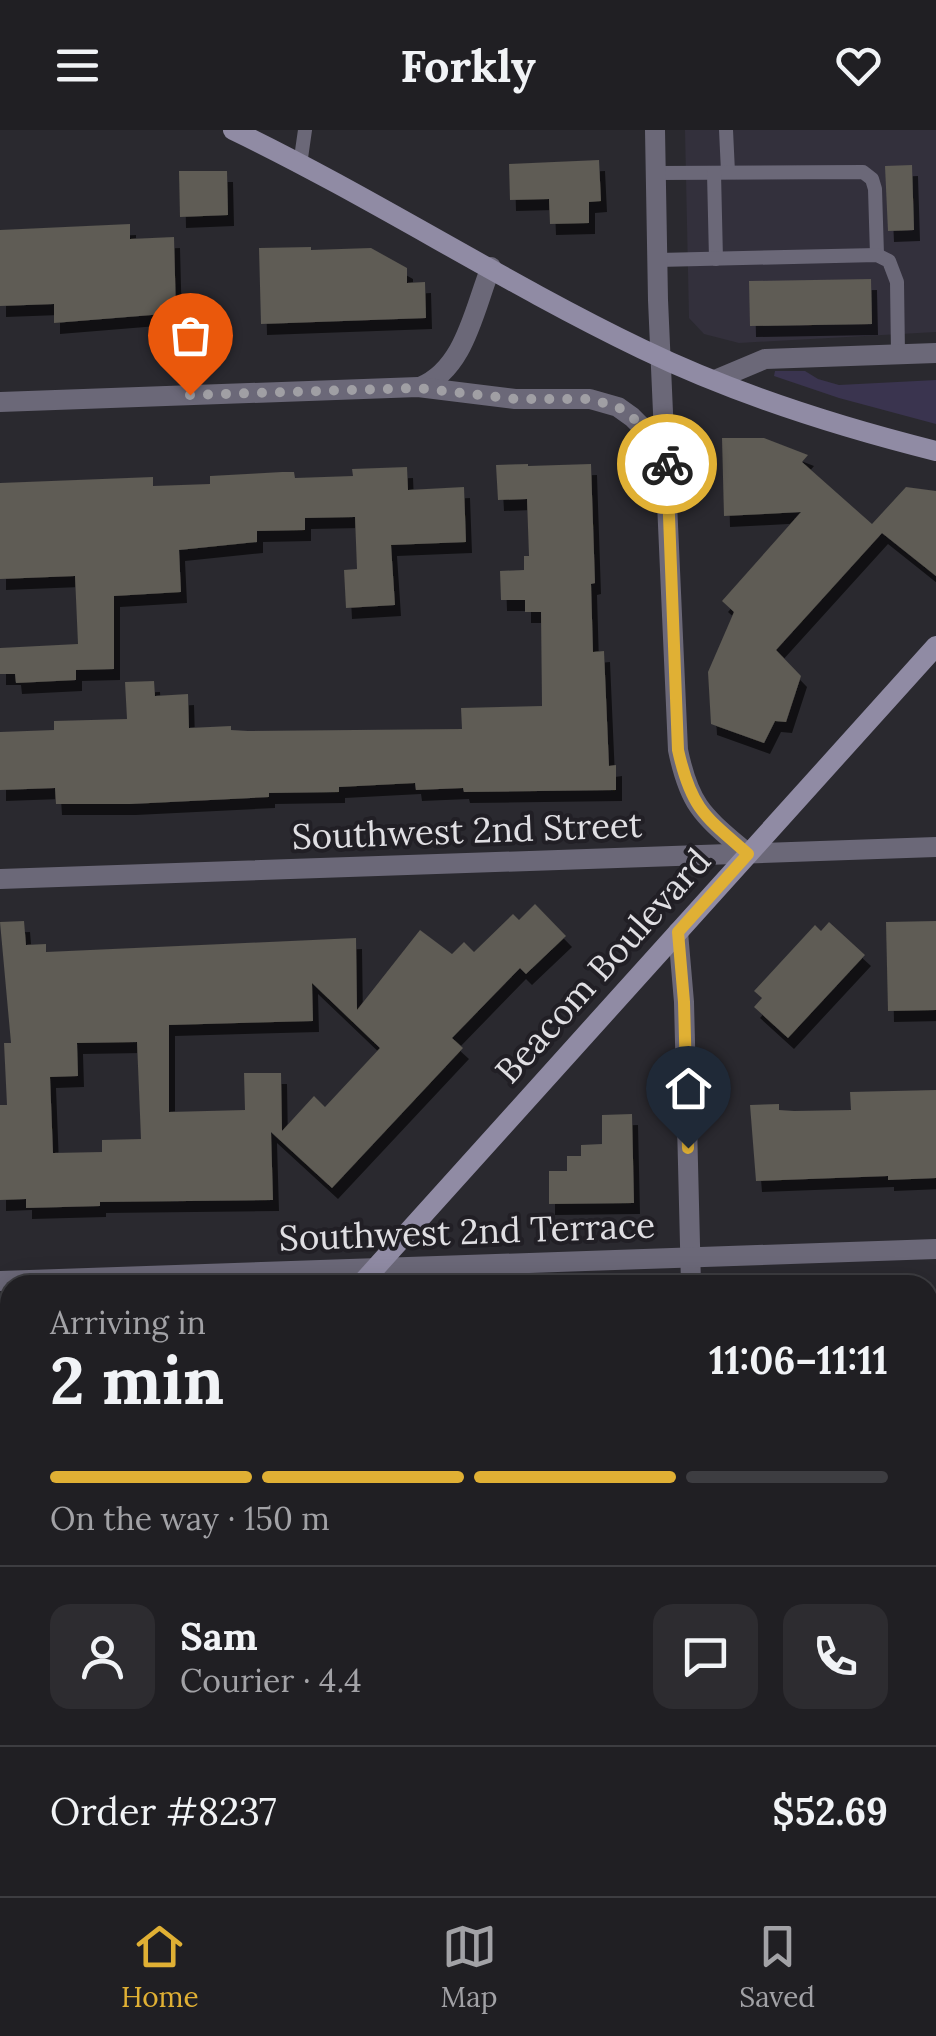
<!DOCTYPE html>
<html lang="en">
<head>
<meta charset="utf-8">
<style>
  body { margin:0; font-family:Lora,serif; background:#2d2c30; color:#f1f3f6; height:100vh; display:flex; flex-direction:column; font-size:38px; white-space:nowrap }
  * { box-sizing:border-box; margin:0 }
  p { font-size:32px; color:#a2a2a6 }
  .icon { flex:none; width:55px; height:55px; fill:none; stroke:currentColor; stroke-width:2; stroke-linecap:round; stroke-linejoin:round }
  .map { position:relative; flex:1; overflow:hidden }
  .panel { position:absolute; left:0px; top:1145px; width:938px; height:622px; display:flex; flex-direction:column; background:#201f23; border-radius:30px 30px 0 0; box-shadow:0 5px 25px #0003,0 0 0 2px #3d3d41 }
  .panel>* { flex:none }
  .pin { position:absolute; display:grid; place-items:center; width:85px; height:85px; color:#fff; margin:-102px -42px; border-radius:50% 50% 50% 0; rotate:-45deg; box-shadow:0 0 10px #0007 }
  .pin .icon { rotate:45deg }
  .courier { position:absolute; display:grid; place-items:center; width:100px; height:100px; margin:-50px; border:8px solid #e0b034; border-radius:50%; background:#fff; color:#222; box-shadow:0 2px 12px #0007 }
  .head em { font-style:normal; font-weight:700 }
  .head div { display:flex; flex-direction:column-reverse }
  .head { display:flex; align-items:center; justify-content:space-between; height:170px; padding:0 50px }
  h1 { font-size:65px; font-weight:700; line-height:75px }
  .bar { display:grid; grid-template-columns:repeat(4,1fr); gap:15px 10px; align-content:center; height:120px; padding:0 50px }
  .bar i { height:12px; border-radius:8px; background:#3d3d41 }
  .bar .current { background:#e0b034 }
  .bar p { grid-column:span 4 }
  .line { display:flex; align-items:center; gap:25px; padding:0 50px; border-top:2px solid #3d3d41 }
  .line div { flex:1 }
  .round { display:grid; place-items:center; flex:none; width:105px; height:105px; border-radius:20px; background:#2d2c30 }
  header { display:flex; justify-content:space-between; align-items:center; height:130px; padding:0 50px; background:#201f23; font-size:45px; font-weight:700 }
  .menu { display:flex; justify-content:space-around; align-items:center; height:140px; border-top:2px solid #3d3d41; background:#201f23; font-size:28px; color:#a2a2a6 }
  .menu a { display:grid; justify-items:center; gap:5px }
  .menu .current { color:#e0b034 }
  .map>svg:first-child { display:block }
  .built { fill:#33303c }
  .green { fill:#3a344f }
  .building { fill:#5e5b54; fill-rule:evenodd; filter:url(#shadow) }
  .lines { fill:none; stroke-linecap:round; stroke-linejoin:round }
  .lane { stroke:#6b6878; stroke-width:14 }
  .street { stroke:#6b6878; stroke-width:20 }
  .secondary { stroke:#908ba4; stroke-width:20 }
  .done { stroke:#a09fa4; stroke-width:10; stroke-dasharray:0 18 }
  .route { stroke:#e0b034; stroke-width:12 }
  .labels { text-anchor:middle; stroke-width:8; stroke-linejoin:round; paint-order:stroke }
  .street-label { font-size:35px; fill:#e0dfe3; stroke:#211f25 }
</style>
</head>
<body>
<header><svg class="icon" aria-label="menu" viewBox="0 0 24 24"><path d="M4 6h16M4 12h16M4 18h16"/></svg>Forkly<svg class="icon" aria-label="heart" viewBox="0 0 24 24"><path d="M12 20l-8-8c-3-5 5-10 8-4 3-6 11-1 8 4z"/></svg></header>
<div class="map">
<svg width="936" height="1766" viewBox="0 0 936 1766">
  <defs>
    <filter id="shadow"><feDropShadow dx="6" dy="11" stdDeviation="0" flood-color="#0009"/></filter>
  </defs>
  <rect width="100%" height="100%" fill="#2a292f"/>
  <polygon class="built" points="685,0 936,0 936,202 739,213 704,204 689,188"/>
  <polygon class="green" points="775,241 805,241 818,249 839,255 936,250 936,294 839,268 774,246"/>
  <g class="building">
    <polygon points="599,30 601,71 589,72 589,93 550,94 549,69 510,70 509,34"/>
    <polygon points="912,35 914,100 888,101 885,36"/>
    <polygon points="179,41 227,41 228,85 180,87"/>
    <polygon points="130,94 130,109 174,107 176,183 54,193 54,174 0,176 0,100"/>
    <polygon points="311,117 311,120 371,118 407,138 407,153 425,152 426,188 261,194 259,118"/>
    <polygon points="871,149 872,194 750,196 749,151"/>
    <polygon points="722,308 764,308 808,325 802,332 872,394 906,357 936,361 936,446 882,403 776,520 801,546 786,592 775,591 764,613 711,594 708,542 734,482 722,471 801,382 724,386"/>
    <polygon points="528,334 528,336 591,334 595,453 591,454 593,522 604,521 609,636 616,635 616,660 464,662 463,658 416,660 415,653 339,657 339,662 269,663 269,667 130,674 56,674 55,658 0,660 0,602 54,600 54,591 127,589 125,552 154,551 155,566 188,564 189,598 231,596 231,600 248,601 462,599 461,578 542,576 541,482 525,482 525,470 501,470 500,441 524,440 524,426 529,426 527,369 498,370 496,335"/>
    <polygon points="407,337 408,360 464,357 466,412 391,415 395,475 346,478 344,440 357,439 355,387 305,388 305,400 257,401 257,412 179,420 181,462 114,466 114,539 76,540 76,550 16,553 15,544 0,544 0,518 78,514 75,446 0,449 0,353 153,347 153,356 210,354 210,346 282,342 294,342 295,348 353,346 352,339"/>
    <path d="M535,774L566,806L526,844L520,838L452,908L463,918L332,1058L271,1002L273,1070L100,1072V1076L26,1078V1069L0,1070V975H7L4,913H11L0,792L24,791L26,815L46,814V822L356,808L357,880L420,800L452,824L464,812L474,822L513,784L519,790ZM312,853L380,918L325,977L314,966L282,1001L281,943H244L245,980L169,982V895L313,891ZM137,912L141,1009L102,1010V1022L53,1023L50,947L78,946L77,913Z"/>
    <polygon points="936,791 936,880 888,881 886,792"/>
    <polygon points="829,792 865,825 788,908 754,877 762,868 754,861 815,795 821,801"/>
    <polygon points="936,960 936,1048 888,1050 888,1046 756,1051 750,975 779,974 779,980 794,981 851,980 850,962"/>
    <polygon points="632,984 634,1073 549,1074 549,1041 567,1041 567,1026 581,1026 581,1015 602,1014 602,985"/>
  </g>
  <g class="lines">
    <g class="lane">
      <polyline points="726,0 728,42"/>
      <polyline points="300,35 305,0"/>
      <polyline points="656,43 863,42 872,49 875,59 877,125"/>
      <polyline points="714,43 716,129"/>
      <polyline points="658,130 877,125 889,131 897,152 898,224"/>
    </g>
    <g class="street">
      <path d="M655,0L658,170L678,620C690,678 704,686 748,724"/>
      <polyline points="715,250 765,229 936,223"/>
      <path d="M420,257C465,239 474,179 491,137"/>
      <polyline points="0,272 418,257 515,269 590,269 618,277 632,287 667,322"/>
      <polyline points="0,749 936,717"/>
      <polyline points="678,802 684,872 691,1155"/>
      <polyline points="0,1151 936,1119"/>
      <polyline points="928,1493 936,1493"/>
      <polyline points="712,1758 713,1766"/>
    </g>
    <g class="secondary">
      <path d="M233,0C372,67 503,152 642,219C735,264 836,296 936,321"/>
      <polyline points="360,1155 936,516"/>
      <polyline points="0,1559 10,1549"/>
    </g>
  </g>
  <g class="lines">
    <polyline class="done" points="190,265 418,258 516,269 590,269 618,277 632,287 667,322 667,334"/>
    <path class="route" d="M667,334L678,620C691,678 704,686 748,724L678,802L684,872L688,1018"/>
  </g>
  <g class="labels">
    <g class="street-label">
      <text transform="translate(467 701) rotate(-2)" y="12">Southwest 2nd Street</text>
      <text transform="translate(603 836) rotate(-48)" y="12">Beacom Boulevard</text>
      <text transform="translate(467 1102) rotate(-2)" y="12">Southwest 2nd Terrace</text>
    </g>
  </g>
</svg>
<div class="pin" style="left:190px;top:265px;background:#ea580c"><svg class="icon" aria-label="bag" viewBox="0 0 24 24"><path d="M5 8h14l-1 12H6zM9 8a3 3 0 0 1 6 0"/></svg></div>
<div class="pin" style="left:688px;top:1018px;background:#1f2937"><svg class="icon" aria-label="home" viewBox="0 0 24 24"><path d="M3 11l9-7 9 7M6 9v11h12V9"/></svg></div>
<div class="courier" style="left:667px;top:334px"><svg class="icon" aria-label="bike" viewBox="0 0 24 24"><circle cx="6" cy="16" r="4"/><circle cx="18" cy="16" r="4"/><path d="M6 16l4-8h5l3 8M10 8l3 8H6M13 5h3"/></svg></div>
<section class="panel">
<div class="head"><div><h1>2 min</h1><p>Arriving in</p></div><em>11:06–11:11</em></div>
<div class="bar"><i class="current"></i><i class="current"></i><i class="current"></i><i></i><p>On the way · 150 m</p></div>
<div class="line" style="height:180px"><a class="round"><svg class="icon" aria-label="person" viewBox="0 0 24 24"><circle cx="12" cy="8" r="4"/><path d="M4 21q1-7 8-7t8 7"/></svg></a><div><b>Sam</b><p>Courier · 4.4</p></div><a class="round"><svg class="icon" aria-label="chat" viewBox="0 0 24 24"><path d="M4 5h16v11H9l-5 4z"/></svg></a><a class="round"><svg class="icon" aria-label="phone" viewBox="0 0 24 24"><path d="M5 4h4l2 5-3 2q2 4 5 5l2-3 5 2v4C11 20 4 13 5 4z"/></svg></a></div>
<div class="line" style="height:130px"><div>Order #8237</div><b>$52.69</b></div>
</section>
</div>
<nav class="menu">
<a class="current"><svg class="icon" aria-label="home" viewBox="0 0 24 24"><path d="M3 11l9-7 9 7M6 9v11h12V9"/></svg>Home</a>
<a><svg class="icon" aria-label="map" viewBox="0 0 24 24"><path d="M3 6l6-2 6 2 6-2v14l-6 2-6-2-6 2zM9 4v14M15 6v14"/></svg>Map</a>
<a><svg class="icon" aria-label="saved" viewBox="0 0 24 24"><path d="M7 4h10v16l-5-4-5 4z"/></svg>Saved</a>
</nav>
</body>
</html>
